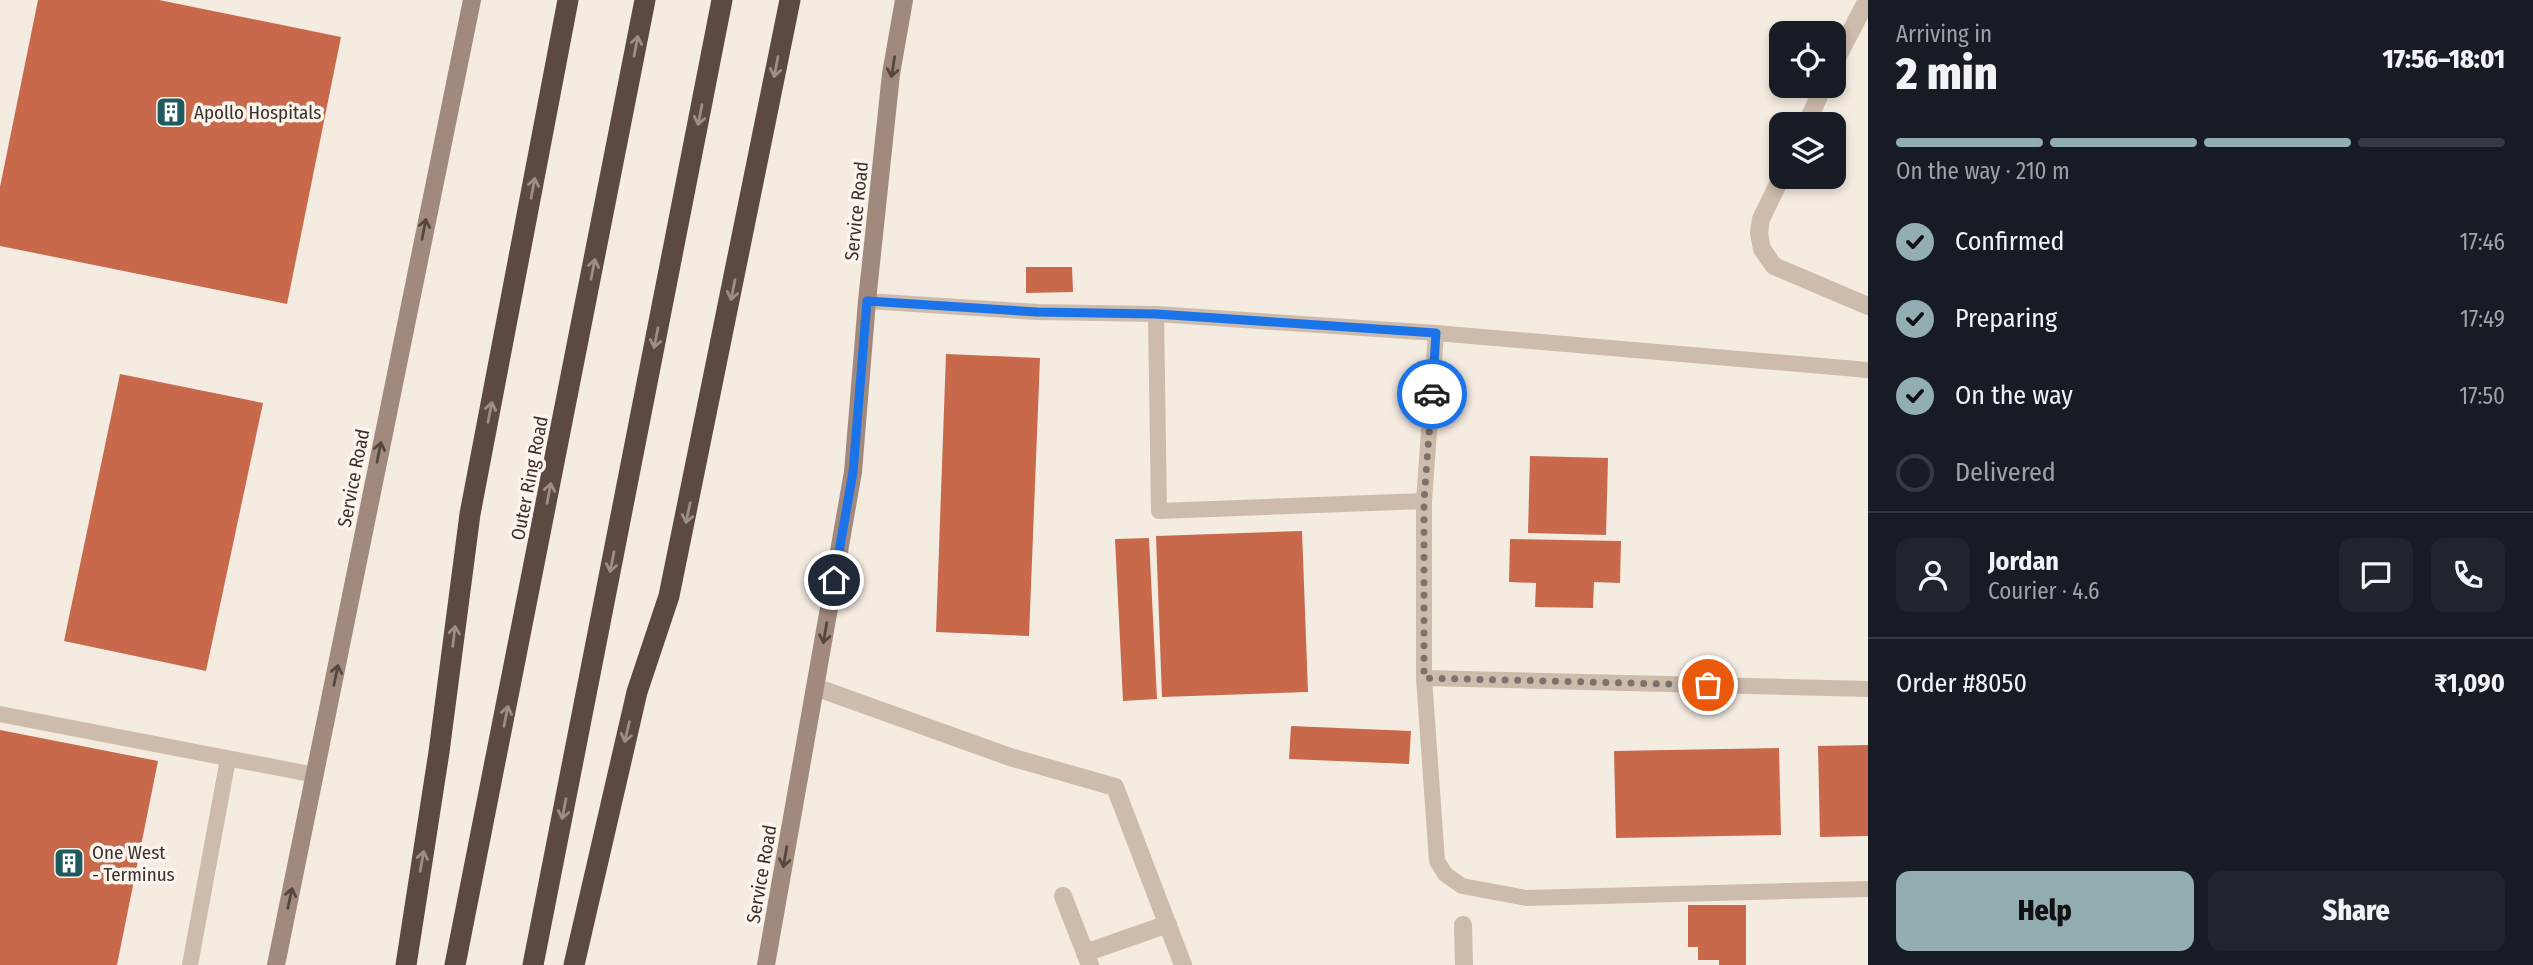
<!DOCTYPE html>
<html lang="en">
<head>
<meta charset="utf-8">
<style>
  body { margin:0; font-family:"Fira Sans Condensed",sans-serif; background:#20242c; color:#f1f3f6; height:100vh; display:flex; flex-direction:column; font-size:26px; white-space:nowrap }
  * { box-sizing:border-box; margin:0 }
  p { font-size:23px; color:#9ea1a6 }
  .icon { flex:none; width:38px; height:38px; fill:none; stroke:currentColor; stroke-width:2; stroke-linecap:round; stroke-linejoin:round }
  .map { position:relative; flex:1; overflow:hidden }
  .details { display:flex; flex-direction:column; background:#171b24; width:665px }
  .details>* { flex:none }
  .fabs { position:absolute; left:1769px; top:21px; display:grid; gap:14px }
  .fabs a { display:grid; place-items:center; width:77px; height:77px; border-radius:14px; background:#171b24; box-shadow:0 4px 10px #0003; font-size:35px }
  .pin { position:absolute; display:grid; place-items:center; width:60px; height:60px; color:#fff; margin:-30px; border:4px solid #fff; border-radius:50%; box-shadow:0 2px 7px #0007 }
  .courier { position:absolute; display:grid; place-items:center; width:70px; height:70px; margin:-35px; border:5px solid #1a73e8; border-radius:50%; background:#fff; color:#222; box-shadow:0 2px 9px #0007 }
  .head em { font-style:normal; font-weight:800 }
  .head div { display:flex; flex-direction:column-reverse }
  .head { display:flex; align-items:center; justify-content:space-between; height:119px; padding:0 28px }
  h1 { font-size:46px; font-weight:800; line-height:52px }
  .bar { display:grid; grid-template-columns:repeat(4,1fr); gap:10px 7px; align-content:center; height:84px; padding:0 28px }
  .bar i { height:9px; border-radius:5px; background:#363941 }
  .bar .selected { background:#92aeb2 }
  .bar p { grid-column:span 4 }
  .line { display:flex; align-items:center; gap:18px; padding:0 28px; border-top:2px solid #363941 }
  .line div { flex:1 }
  .round { display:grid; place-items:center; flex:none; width:74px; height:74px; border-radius:14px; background:#20242c }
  ol { padding:0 28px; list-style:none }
  li { display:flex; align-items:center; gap:21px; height:77px }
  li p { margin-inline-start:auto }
  li .icon { padding:7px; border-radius:50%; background:#92aeb2; color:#111; stroke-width:4 }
  li:last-child { color:#9ea1a6 }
  li i { width:38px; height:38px; border:4px solid #363941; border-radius:50% }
  .button { display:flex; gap:14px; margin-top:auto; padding:14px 28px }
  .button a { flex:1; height:80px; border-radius:14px; background:#92aeb2; color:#111; font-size:28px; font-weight:800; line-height:80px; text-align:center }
  .button a+a { background:#20242c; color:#f1f3f6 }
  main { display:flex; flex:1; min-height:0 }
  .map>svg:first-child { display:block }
  .building { fill:#c8694b }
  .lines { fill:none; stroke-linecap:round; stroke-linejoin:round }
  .lane { stroke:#cdbbac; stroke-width:16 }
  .street { stroke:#cdbbac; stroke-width:18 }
  .secondary { stroke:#a18a7d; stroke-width:18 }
  .highway { stroke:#5c4a42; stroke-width:21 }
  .oneway { stroke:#9c8e87 }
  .oneway2 { stroke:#544640 }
  .done { stroke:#7c716b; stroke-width:7; stroke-dasharray:0 12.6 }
  .route { stroke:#1a73e8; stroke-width:9 }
  .labels { text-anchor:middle; stroke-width:7; stroke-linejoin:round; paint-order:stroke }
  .poi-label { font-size:19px; fill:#3b302b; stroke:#fbf5ee; text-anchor:start }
  .street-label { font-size:19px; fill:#3b302b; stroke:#fbf5ee }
</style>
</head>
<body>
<main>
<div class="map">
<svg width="1868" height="965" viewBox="0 0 1868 965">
  <rect width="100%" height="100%" fill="#f4ebe1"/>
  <g class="building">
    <polygon points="38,0 159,0 341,37 287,304 0,246 0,187"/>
    <polygon points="1026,267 1072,267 1073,292 1026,293"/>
    <polygon points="946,354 1040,358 1029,636 936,632"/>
    <polygon points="120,374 263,403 206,671 64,641"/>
    <polygon points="1530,456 1608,458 1606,535 1528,533"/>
    <polygon points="1302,531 1308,692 1162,697 1156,536"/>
    <polygon points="1149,538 1157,699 1123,701 1115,539"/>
    <polygon points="1510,539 1621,541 1620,583 1594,582 1593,608 1535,607 1536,583 1509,582"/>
    <polygon points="1291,726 1411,731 1409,764 1289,759"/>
    <polygon points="0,730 158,761 117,965 0,965"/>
    <polygon points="1868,745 1868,836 1820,837 1818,746"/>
    <polygon points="1779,748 1781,835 1616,838 1614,751"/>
    <polygon points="1688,905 1746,905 1746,965 1719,965 1719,960 1698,960 1698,947 1688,947"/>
  </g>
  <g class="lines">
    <g class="lane">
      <polyline points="867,301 1037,312 1156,314 1159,511 1424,501"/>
      <polyline points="1156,314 1436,333 1868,370"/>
      <polyline points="1436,333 1424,501 1424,678 1868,689"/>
      <polyline points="1424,678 1437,861 1445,874 1462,886 1526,898 1868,889"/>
      <polyline points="0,714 315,775"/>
      <polyline points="190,965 228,759"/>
    </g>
    <g class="street">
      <polyline points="1834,64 1867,0"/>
      <polyline points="1806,124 1824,86"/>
      <polyline points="1782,176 1761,219 1759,233 1762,249 1774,266 1868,306"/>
      <polyline points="815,687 1010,757 1115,787 1183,965"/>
      <polyline points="1063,896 1090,965"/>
      <polyline points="1463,925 1464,965"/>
      <polyline points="1085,953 1168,924"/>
    </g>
    <g class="secondary">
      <polyline points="276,965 472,0"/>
      <polyline points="766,965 853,472 867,301 891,74 904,0"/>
    </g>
    <g class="highway">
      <polyline points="406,965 439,752 470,514 568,0"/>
      <polyline points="455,965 645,0"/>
      <polyline points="533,965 722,0"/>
      <polyline points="574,965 637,692 669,596 790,0"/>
    </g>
  </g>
  <defs><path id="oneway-shaft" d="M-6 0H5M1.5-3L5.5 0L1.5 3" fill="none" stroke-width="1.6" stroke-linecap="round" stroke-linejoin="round" transform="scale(1.75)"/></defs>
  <g class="oneway">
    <use href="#oneway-shaft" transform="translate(636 46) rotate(-79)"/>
    <use href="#oneway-shaft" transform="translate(776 67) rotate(101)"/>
    <use href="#oneway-shaft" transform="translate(700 115) rotate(101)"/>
    <use href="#oneway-shaft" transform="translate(533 188) rotate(-79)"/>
    <use href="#oneway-shaft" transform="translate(593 269) rotate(-79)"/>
    <use href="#oneway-shaft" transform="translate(733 290) rotate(101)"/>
    <use href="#oneway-shaft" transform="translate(656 338) rotate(101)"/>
    <use href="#oneway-shaft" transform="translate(490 412) rotate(-79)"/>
    <use href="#oneway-shaft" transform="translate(549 493) rotate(-79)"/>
    <use href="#oneway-shaft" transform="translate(688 513) rotate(102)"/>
    <use href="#oneway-shaft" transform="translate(612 562) rotate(101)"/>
    <use href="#oneway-shaft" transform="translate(454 636) rotate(-83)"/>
    <use href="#oneway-shaft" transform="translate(506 716) rotate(-79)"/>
    <use href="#oneway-shaft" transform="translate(627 732) rotate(103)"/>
    <use href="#oneway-shaft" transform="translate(564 809) rotate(101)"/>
    <use href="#oneway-shaft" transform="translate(422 861) rotate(-80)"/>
  </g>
  <g class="oneway2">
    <use href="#oneway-shaft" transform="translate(893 67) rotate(99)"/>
    <use href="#oneway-shaft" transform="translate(424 229) rotate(-79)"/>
    <use href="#oneway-shaft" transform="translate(379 452) rotate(-79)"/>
    <use href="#oneway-shaft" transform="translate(825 633) rotate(100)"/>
    <use href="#oneway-shaft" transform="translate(336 675) rotate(-78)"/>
    <use href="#oneway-shaft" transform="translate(785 857) rotate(100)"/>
    <use href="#oneway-shaft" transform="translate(290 898) rotate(-78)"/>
  </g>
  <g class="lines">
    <polyline class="done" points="1432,394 1424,501 1424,678 1708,685"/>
    <polyline class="route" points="834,580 853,472 867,301 1037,312 1156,314 1436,333 1432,394"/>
  </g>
  <defs>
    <g id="building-square" transform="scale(1.575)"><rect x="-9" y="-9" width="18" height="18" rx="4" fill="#1f5a5e" stroke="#fbf5ee"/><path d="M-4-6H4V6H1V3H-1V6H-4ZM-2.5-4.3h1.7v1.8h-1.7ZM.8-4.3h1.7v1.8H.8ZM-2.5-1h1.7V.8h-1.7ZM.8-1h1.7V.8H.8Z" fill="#fff"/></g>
  </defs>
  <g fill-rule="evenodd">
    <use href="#building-square" x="171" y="112"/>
    <use href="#building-square" x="69" y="863"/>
  </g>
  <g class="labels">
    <g class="poi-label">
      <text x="194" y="119">Apollo Hospitals</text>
      <text x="92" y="859">One West<tspan x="92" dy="22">- Terminus</tspan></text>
    </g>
    <g class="street-label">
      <text transform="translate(856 211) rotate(-84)" y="7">Service Road</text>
      <text transform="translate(353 478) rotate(-79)" y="7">Service Road</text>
      <text transform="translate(529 478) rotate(-79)" y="7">Outer Ring Road</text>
      <text transform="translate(761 874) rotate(-80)" y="7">Service Road</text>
    </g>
  </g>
</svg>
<div class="fabs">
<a><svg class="icon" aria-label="locate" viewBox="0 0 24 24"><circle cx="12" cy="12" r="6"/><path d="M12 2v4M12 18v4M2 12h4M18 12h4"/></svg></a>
<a><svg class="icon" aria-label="layers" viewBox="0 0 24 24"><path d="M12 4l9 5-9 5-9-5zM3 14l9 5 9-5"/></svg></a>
</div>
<div class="pin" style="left:1708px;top:685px;background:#ea580c"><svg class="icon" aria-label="bag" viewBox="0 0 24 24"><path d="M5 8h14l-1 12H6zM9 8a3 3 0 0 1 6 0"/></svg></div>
<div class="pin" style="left:834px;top:580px;background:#1f2937"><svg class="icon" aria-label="home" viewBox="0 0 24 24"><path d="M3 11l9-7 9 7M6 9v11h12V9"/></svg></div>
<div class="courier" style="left:1432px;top:394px"><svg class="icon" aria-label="car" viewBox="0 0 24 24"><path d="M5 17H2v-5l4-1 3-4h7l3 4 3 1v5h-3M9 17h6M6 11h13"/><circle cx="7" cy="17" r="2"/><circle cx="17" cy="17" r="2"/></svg></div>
</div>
<section class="details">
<div class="head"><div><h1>2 min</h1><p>Arriving in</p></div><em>17:56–18:01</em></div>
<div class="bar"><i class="selected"></i><i class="selected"></i><i class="selected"></i><i></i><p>On the way · 210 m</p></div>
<ol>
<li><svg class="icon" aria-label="check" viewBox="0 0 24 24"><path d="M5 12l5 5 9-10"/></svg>Confirmed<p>17:46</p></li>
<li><svg class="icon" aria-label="check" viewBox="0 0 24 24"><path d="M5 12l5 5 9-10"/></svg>Preparing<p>17:49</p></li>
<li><svg class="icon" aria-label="check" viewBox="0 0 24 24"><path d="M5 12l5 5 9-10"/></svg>On the way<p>17:50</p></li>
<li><i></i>Delivered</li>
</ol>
<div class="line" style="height:126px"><a class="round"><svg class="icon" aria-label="person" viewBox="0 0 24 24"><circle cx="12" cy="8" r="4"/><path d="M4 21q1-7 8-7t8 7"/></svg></a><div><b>Jordan</b><p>Courier · 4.6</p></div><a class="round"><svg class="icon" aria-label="chat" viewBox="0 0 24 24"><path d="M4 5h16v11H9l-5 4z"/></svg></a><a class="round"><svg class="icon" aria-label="phone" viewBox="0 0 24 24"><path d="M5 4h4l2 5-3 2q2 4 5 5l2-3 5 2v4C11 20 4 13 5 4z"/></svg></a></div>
<div class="line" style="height:91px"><div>Order #8050</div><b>₹1,090</b></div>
<div class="button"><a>Help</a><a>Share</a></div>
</section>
</main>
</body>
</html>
